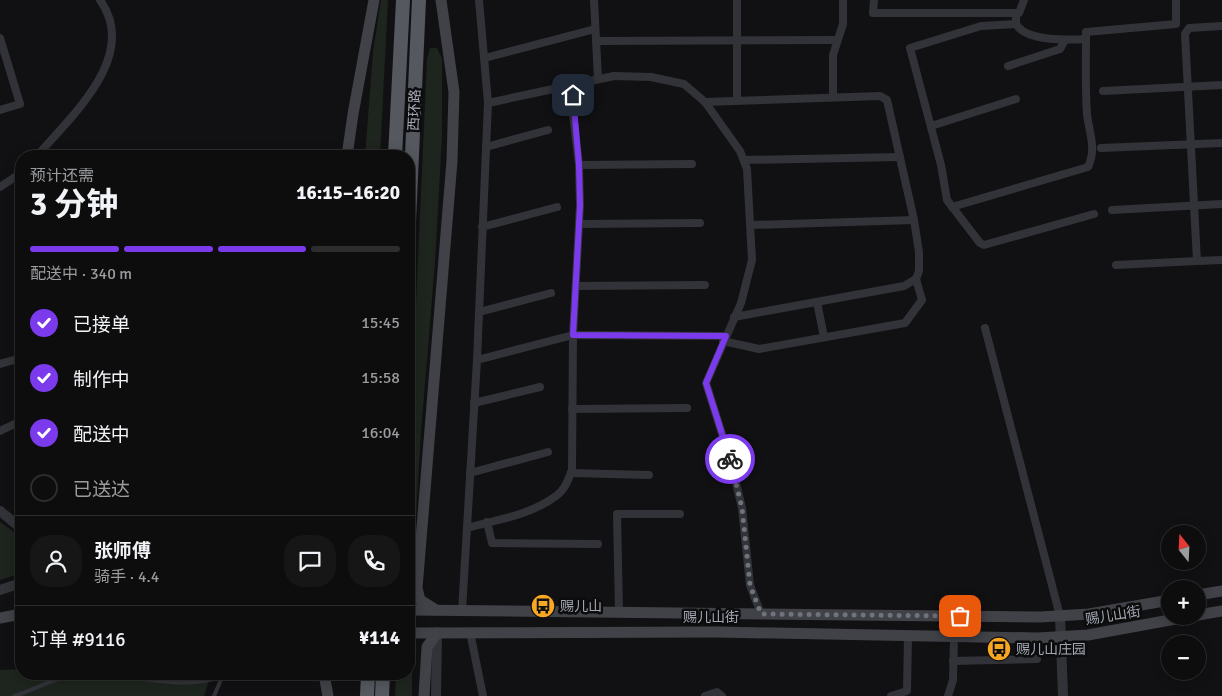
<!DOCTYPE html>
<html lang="zh">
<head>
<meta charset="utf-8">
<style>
  body { margin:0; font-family:Signika,"Noto Sans SC",sans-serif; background:#161617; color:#f1f3f6; height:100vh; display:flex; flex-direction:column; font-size:19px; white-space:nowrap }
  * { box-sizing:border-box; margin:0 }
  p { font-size:16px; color:#9a9c9e }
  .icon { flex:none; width:28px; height:28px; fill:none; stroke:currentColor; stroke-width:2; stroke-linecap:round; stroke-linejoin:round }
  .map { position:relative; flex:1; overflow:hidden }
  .sheet { position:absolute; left:15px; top:150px; width:400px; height:530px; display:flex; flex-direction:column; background:#0d0d0e; border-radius:20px; box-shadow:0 2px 12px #0003,0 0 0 1px #2d2d2e }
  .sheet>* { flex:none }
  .needle { width:32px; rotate:342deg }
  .buttons { position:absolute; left:1161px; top:525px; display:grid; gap:10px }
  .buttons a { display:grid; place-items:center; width:45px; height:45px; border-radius:50%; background:#0d0d0e; box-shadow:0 2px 12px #0003,0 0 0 1px #2d2d2e; font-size:25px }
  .pin { position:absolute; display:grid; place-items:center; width:42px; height:42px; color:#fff; margin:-21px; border-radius:10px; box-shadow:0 2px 8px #0006 }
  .courier { position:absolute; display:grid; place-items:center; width:50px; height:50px; margin:-25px; border:4px solid #7c3aed; border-radius:50%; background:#fff; color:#222; box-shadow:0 1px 6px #0007 }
  .head em { font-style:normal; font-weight:700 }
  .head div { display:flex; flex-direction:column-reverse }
  .head { display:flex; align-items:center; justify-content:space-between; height:85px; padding:0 15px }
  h1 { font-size:32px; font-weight:700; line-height:38px }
  .bar { display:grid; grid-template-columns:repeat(4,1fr); gap:8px 5px; align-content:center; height:60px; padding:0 15px }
  .bar i { height:6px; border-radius:4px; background:#2d2d2e }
  .bar .on { background:#7c3aed }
  .bar p { grid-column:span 4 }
  .line { display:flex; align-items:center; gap:12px; padding:0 15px; border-top:1px solid #2d2d2e }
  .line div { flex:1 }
  .round { display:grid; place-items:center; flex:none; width:52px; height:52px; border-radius:20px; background:#161617 }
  ol { padding:0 15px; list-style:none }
  li { display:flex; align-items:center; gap:15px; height:55px }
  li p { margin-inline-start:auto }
  li .icon { padding:5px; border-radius:50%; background:#7c3aed; color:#fff; stroke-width:4 }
  li:last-child { color:#9a9c9e }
  li i { width:28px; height:28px; border:2px solid #2d2d2e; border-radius:50% }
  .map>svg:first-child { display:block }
  .green { fill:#1d251e }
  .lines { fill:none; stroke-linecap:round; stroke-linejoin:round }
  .service { stroke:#323338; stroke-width:4 }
  .minor { stroke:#323338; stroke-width:8 }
  .tertiary { stroke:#323338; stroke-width:10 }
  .secondary { stroke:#404248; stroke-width:11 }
  .trunk { stroke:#565860; stroke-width:14 }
  .done { stroke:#6f737c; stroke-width:5; stroke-dasharray:0 9 }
  .route { stroke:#7c3aed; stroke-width:6 }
  .labels { text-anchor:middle; stroke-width:5; stroke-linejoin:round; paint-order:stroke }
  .street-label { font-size:14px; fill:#a2a8b4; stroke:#0c0c0d }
  .poi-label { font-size:14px; fill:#a2a8b4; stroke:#0c0c0d; text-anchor:start }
</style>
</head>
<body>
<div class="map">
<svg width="1222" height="696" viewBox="0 0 1222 696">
  <rect width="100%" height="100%" fill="#111113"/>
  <g class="green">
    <polygon points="381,0 388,0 380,156 365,156 373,52"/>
    <polygon points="430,48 437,48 442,59 442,136 435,262 421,432 413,567 409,570 409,460 427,59"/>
    <polygon points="0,522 21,537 21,573 0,580"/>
    <polygon points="409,646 412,671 412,696 395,696 396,674 409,674"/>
    <polygon points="21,669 21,674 211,674 204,696 0,696 0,670"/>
  </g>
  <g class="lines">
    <g class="service">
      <path d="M14,696C34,690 60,675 79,674C126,670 177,694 223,676"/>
      <polyline points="214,696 223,675"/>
    </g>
    <g class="minor">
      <polyline points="594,0 598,79"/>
      <polyline points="737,0 737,100"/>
      <polyline points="874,0 873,13 1019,13 1024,0"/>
      <polyline points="1016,13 1016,24 981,26 910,48 941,165 947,200 980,243 984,245 1094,214"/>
      <path d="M1016,24C1026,42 1068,40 1086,39"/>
      <polyline points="1222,26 1189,28 1185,34 1197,261 1222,260"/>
      <polyline points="0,38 20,104 0,110"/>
      <polyline points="596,41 837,40"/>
      <polyline points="485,58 595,29"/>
      <polyline points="1008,66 1060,49 1065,40"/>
      <polyline points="1103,91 1222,85"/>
      <polyline points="833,96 833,55 843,24 843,0"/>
      <polyline points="705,102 880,96 887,100 914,220 919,252 919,271 916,279 904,286 734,317"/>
      <polyline points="488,103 614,76 651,77 684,84 705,102 740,151 747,169 752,260 741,303 706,383 732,466 742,508 750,585 761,614"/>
      <polyline points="931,126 1016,99"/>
      <polyline points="486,147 548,130"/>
      <polyline points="1101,148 1222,143"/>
      <path d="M37,156C71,116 140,56 100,0"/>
      <polyline points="744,160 900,157"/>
      <polyline points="579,165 692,164"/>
      <polyline points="0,187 21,173"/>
      <path d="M952,207L1088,167C1097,148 1089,133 1087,114C1085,87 1086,59 1086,32L1176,24V0"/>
      <polyline points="1112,210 1222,204"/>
      <polyline points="579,224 700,223"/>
      <polyline points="751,225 914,220"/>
      <polyline points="482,227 557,207"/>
      <polyline points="1116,265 1197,261"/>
      <polyline points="576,286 705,285"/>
      <polyline points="817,302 824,337"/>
      <polyline points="479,312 551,293"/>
      <polyline points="985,328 1060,616"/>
      <polyline points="723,341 759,349 905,323 922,300 916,279"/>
      <polyline points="477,360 573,335 726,336"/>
      <polyline points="0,364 21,358"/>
      <polyline points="474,403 540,387"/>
      <polyline points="572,409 687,408"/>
      <polyline points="0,431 21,421"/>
      <polyline points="470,473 548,452"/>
      <polyline points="571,473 649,475"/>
      <polyline points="487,522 492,543 598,544"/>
      <path d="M467,528C496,520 531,515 556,496C565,490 568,480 572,470L573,335L580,205L579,165L572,106L573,84"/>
      <polyline points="462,611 477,360 488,103 479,0"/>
      <polyline points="619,612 617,514 680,514"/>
      <polyline points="470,632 483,696"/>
      <polyline points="953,661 1037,659"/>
      <polyline points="705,696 717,692 722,696"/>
      <polyline points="891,696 907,691 908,635"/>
      <polyline points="948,696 953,680 954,636"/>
    </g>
    <g class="tertiary">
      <polyline points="0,511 21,528"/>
      <polyline points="0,590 21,583"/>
      <polyline points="1060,616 1063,696"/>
      <polyline points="436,696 437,633"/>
    </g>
    <g class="secondary">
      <polyline points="347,156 353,114 374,0"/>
      <polyline points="1198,595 1222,591"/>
      <polyline points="409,610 1040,617 1089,614 1170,600"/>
      <polyline points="436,610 420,600 417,588 452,161 454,92 441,0"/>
      <polyline points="1198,615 1222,611"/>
      <polyline points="0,618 21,614"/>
      <polyline points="409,633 717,632 1038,638 1088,635 1192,616"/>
      <polyline points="324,674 328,696"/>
      <polyline points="424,696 427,647 437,633"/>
    </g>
    <g class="trunk">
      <polyline points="395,156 403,0"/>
      <polyline points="409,221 419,0"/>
      <polyline points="367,696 368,674"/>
      <polyline points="382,696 383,674"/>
    </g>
  </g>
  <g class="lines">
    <polyline class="done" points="730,459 742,508 750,585 761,614 960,616"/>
    <polyline class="route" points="573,95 579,165 580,206 573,335 726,336 706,383 730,459"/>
  </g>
  <defs>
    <g id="bus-disc" transform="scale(1.25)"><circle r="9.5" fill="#f8a723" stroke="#0c0c0d"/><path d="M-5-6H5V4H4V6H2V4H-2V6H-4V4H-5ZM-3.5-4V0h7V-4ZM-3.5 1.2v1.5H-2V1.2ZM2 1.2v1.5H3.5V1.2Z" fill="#111"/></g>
  </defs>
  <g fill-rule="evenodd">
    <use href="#bus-disc" x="543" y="606"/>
    <use href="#bus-disc" x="999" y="649"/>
  </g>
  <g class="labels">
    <g class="street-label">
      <text transform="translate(414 110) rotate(-87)" y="5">西环路</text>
      <text transform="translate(1113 615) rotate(-9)" y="5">赐儿山街</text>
      <text x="711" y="622">赐儿山街</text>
    </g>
    <g class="poi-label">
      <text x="560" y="611">赐儿山</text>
      <text x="1016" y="654">赐儿山庄园</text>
    </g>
  </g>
</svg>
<div class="buttons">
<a><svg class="needle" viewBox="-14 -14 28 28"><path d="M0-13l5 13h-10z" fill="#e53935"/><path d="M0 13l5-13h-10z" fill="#9a9c9e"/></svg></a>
<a>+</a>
<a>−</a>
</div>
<div class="pin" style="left:960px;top:616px;background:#ea580c"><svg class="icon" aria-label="bag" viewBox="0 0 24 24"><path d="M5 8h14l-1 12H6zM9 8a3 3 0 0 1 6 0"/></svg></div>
<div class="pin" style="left:573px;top:95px;background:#1f2937"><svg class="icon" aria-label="home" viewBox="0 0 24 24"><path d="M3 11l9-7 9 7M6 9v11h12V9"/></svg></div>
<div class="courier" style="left:730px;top:459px"><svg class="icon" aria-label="bike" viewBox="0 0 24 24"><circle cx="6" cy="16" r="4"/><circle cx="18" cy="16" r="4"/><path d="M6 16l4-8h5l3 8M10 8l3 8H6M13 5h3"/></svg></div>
<section class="sheet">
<div class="head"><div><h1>3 分钟</h1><p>预计还需</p></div><em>16:15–16:20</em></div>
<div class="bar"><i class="on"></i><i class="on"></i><i class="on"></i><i></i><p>配送中 · 340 m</p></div>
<ol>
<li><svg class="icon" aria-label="check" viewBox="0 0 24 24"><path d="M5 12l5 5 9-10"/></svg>已接单<p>15:45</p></li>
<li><svg class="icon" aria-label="check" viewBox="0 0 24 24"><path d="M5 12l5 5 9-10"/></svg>制作中<p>15:58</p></li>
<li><svg class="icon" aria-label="check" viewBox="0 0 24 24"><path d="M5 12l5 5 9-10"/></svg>配送中<p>16:04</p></li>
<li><i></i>已送达</li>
</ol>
<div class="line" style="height:90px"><a class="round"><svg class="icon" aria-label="person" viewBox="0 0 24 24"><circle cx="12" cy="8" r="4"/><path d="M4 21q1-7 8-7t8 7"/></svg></a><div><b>张师傅</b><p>骑手 · 4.4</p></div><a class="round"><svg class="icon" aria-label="chat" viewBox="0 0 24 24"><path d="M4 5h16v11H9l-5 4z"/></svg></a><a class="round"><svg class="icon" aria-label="phone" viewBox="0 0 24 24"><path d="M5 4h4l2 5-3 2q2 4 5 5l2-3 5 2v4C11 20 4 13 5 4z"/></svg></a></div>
<div class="line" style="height:65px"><div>订单 #9116</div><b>¥114</b></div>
</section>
</div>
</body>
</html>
